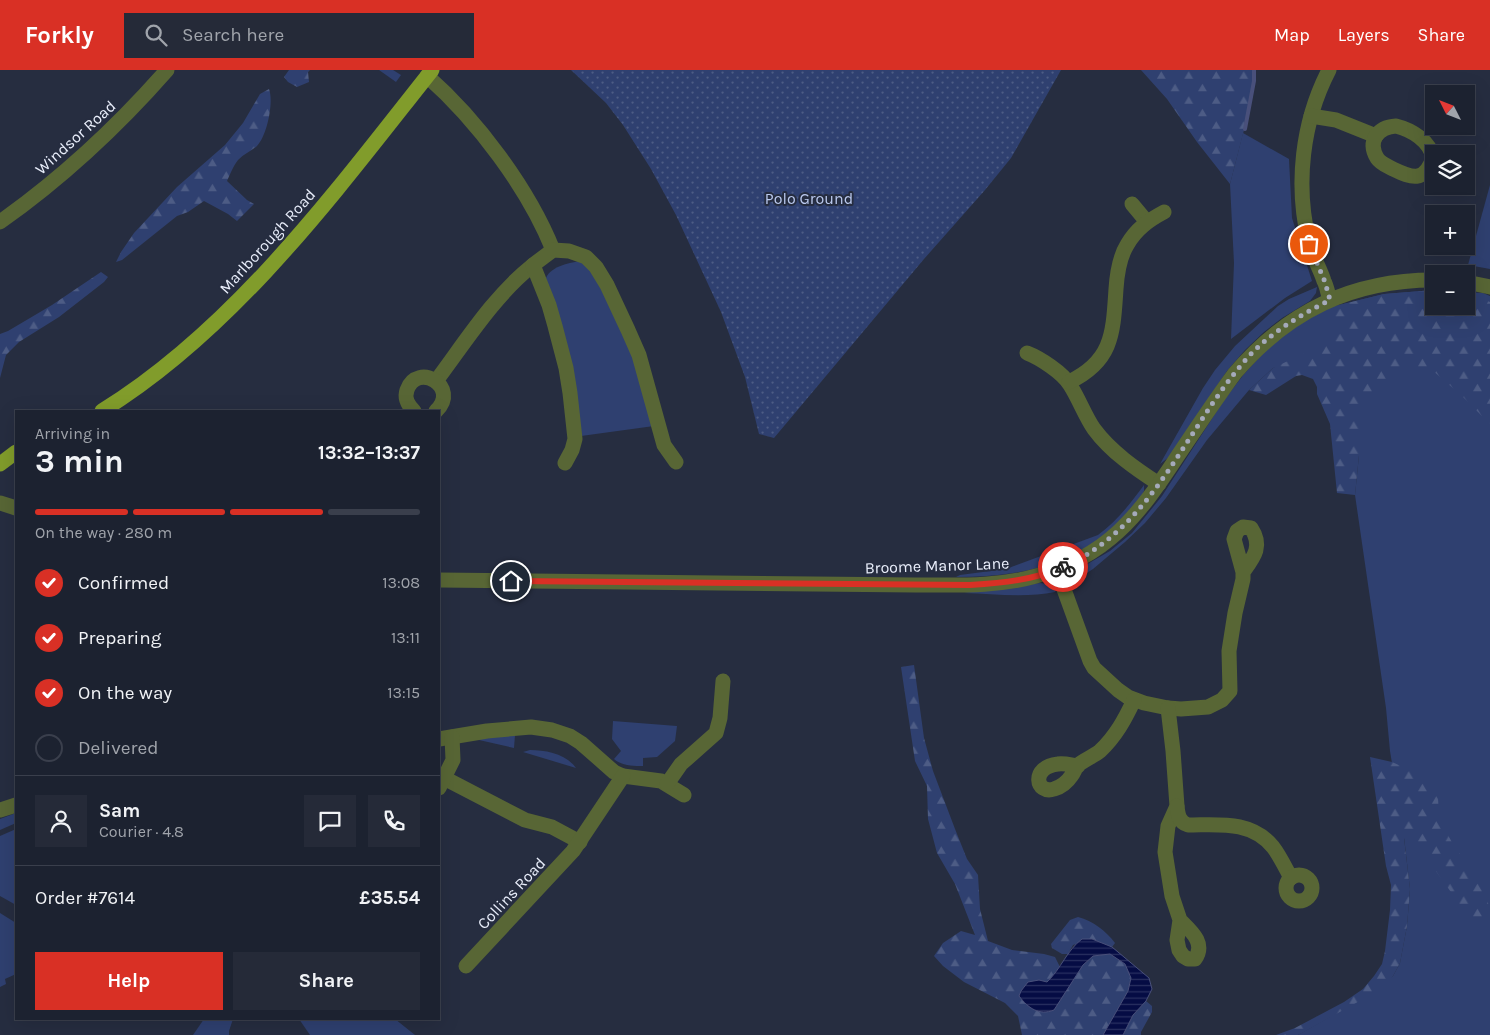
<!DOCTYPE html>
<html lang="en">
<head>
<meta charset="utf-8">
<style>
  body { margin:0; font-family:Karla,sans-serif; background:#252a38; color:#f1f3f6; height:100vh; display:flex; flex-direction:column; font-size:19px; white-space:nowrap }
  * { box-sizing:border-box; margin:0 }
  p { font-size:16px; color:#a0a4ab }
  .icon { flex:none; width:28px; height:28px; fill:none; stroke:currentColor; stroke-width:2; stroke-linecap:round; stroke-linejoin:round }
  .map { position:relative; flex:1; overflow:hidden }
  .drawer { position:absolute; left:15px; top:340px; width:425px; height:610px; display:flex; flex-direction:column; background:#1c2230; border-radius:0px; box-shadow:0 5px 20px #0002,0 0 0 1px #3a3f4c }
  .drawer>* { flex:none }
  .needle { width:32px; rotate:312deg }
  .controls { position:absolute; left:1425px; top:15px; display:grid; gap:10px }
  .controls a { display:grid; place-items:center; width:50px; height:50px; border-radius:0px; background:#1c2230; box-shadow:0 5px 20px #0002,0 0 0 1px #3a3f4c; font-size:25px }
  .pin { position:absolute; display:grid; place-items:center; width:42px; height:42px; color:#fff; margin:-21px; border:2px solid #fff; border-radius:50%; box-shadow:0 1px 5px #0007 }
  .courier { position:absolute; display:grid; place-items:center; width:50px; height:50px; margin:-25px; border:4px solid #d93025; border-radius:50%; background:#fff; color:#222; box-shadow:0 1px 6px #0007 }
  .summary em { font-style:normal; font-weight:700 }
  .summary div { display:flex; flex-direction:column-reverse }
  .summary { display:flex; align-items:center; justify-content:space-between; height:85px; padding:0 20px }
  h1 { font-size:32px; font-weight:700; line-height:38px }
  .bar { display:grid; grid-template-columns:repeat(4,1fr); gap:8px 5px; align-content:center; height:60px; padding:0 20px }
  .bar i { height:6px; border-radius:4px; background:#3a3f4c }
  .bar .current { background:#d93025 }
  .bar p { grid-column:span 4 }
  .line { display:flex; align-items:center; gap:12px; padding:0 20px; border-top:1px solid #3a3f4c }
  .line div { flex:1 }
  .round { display:grid; place-items:center; flex:none; width:52px; height:52px; border-radius:0px; background:#252a38 }
  ol { padding:0 20px; list-style:none }
  li { display:flex; align-items:center; gap:15px; height:55px }
  li p { margin-inline-start:auto }
  li .icon { padding:5px; border-radius:50%; background:#d93025; color:#fff; stroke-width:4 }
  li:last-child { color:#a0a4ab }
  li i { width:28px; height:28px; border:2px solid #3a3f4c; border-radius:50% }
  .action { display:flex; gap:10px; margin-top:auto; padding:10px 20px }
  .action a { flex:1; height:58px; border-radius:0px; background:#d93025; color:#fff; font-size:20px; font-weight:700; line-height:58px; text-align:center }
  .action a+a { background:#252a38; color:#f1f3f6 }
  header { display:flex; align-items:center; gap:30px; box-sizing:border-box; height:70px; padding:0 25px; background:#d93025; color:#fff }
  header strong { font-size:24px }
  nav { display:flex; gap:28px; margin-inline-start:auto; font-size:18px }
  .search { width:350px; height:45px; background:#252a38; display:flex; align-items:center; gap:12px; box-sizing:border-box; padding:0 18px; border-radius:0px; color:#a0a4ab; font-size:19px }
  .map>svg:first-child { display:block }
  .green { fill:#2f4070 }
  .forest { fill:url(#forest-firs) }
  .park { fill:url(#park-dots) }
  .water { fill:url(#water-rules); stroke:#49507b }
  .lines { fill:none; stroke-linecap:round; stroke-linejoin:round }
  .stream { stroke:#49507b; stroke-width:4 }
  .minor { stroke:#586635; stroke-width:15 }
  .major { stroke:#819c2b; stroke-width:15 }
  .done { stroke:#a5aaba; stroke-width:5; stroke-dasharray:0 9 }
  .route { stroke:#d93025; stroke-width:6 }
  .labels { text-anchor:middle; stroke-width:4; stroke-linejoin:round; paint-order:stroke }
  .street-label { font-size:16px; fill:#e9eefb; stroke:#262d40 }
  .park-label { font-size:16px; fill:#bac9ee; stroke:#262d40 }
</style>
</head>
<body>
<header>
<strong>Forkly</strong>
<div class="search"><svg class="icon" aria-label="search" viewBox="0 0 24 24"><circle cx="10" cy="10" r="6"/><path d="M15 15l6 6"/></svg>Search here</div>
<nav><a>Map</a><a>Layers</a><a>Share</a></nav>
</header>
<div class="map">
<svg width="1490" height="965" viewBox="0 0 1490 965">
  <defs>
    <pattern id="forest-firs" width="22" height="20" patternUnits="userSpaceOnUse" patternTransform="scale(1.25)"><rect width="22" height="20" fill="#2f4070"/><path d="M5 1l3.5 6h-7zM16 11l3.5 6h-7z" fill="#4d5c85"/></pattern>
    <pattern id="park-dots" width="8" height="8" patternUnits="userSpaceOnUse" patternTransform="scale(1.25)"><rect width="8" height="8" fill="#2f4070"/><path d="M2 2h.1M6 6h.1" fill="none" stroke="#4d5c85" stroke-width="1.8" stroke-linecap="round"/></pattern>
    <pattern id="water-rules" width="6" height="5" patternUnits="userSpaceOnUse" patternTransform="scale(1.25)"><rect width="6" height="5" fill="#050c44"/><path d="M0 2.5h6" fill="none" stroke="#293060"/></pattern>
  </defs>
  <rect width="100%" height="100%" fill="#262d40"/>
  <g class="green">
    <polygon points="379,0 393,0 401,5 396,12"/>
    <polygon points="1243,63 1289,89 1292,148 1312,211 1285,228 1231,269 1234,193 1230,114"/>
    <polygon points="1490,115 1490,199 1468,195"/>
    <path d="M582,191L590,196L632,282L654,356L581,366L546,208C551,196 571,192 582,191Z"/>
    <polygon points="1317,217 1316,223 1310,231 1282,248 1264,262 1245,280 1227,301 1169,387 1160,394 1203,318 1215,300 1235,276 1278,236 1289,229"/>
    <polygon points="1434,220 1434,236 1466,236 1466,222 1483,223 1490,226 1490,257 1273,298 1249,320 1207,370 1166,428 1145,453 1125,472 1093,499 1071,513 1073,505 1077,500 1110,481 1132,463 1162,426 1224,330 1244,304 1266,280 1286,263 1308,249 1331,237 1384,224"/>
    <polygon points="1490,273 1490,965 1298,965 1361,929 1393,906 1400,893 1407,856 1410,819 1404,767 1390,681 1386,638 1355,425 1359,385 1359,340 1322,296"/>
    <path d="M1144,415V421L1141,428C1129,440 1118,454 1105,464C1064,499 1008,507 956,507L960,505L1006,499L1098,465C1117,451 1130,434 1144,415Z"/>
    <path d="M1040,513L1048,514L1057,519L1055,522C1027,528 993,524 964,523Z"/>
    <path d="M613,651L677,656L675,671L657,687L643,688V696C633,696 622,696 614,689L621,681L612,669Z"/>
    <polygon points="515,665 514,678 479,670 479,667"/>
    <path d="M530,680C546,680 566,684 576,698L523,682Z"/>
    <polygon points="16,743 16,753 0,760 0,749"/>
    <polygon points="16,759 16,835 0,826 0,766"/>
    <polygon points="0,843 16,853 16,904 5,909 6,914 0,917"/>
    <polygon points="204,949 233,949 229,961 229,965 193,965"/>
    <polygon points="299,949 395,949 415,965 310,965"/>
  </g>
  <g class="forest">
    <polygon points="289,0 310,0 308,2 309,12 297,17 288,12 284,7"/>
    <polygon points="1141,0 1255,0 1252,29 1230,114 1197,72 1167,29"/>
    <path d="M269,19C274,32 267,66 257,76C251,81 244,84 238,90C233,96 230,105 227,111L247,130L254,134L237,151L228,144L204,131L188,142L177,146L122,190L116,192L121,182L134,163L177,117L225,75L243,53L260,24Z"/>
    <polygon points="101,202 108,207 104,212 59,247 19,272 6,285 0,308 0,264 8,261 52,235"/>
    <polygon points="1434,220 1434,236 1466,236 1466,222 1490,232 1490,354 1462,326 1431,299 1408,297 1374,321 1359,340 1359,385 1355,425 1337,423 1330,354 1317,324 1317,317 1313,309 1302,305 1296,306 1266,325 1249,320 1273,298 1320,276 1321,270 1332,260 1327,249 1331,237 1384,224"/>
    <polygon points="914,595 924,668 933,701 955,759 967,789 978,805 980,839 988,871 1012,880 1044,884 1055,887 1060,897 1055,904 1047,912 1039,910 1019,926 1083,895 1093,886 1110,884 1125,894 1131,907 1128,921 1103,965 1022,965 1018,946 1005,933 964,912 943,896 934,886 943,873 961,861 975,865 955,814 937,783 928,749 927,716 915,691 901,597"/>
    <polygon points="1370,687 1392,692 1421,705 1430,714 1438,727 1439,749 1454,776 1481,812 1489,836 1487,845 1476,857 1428,790 1404,768 1410,819 1407,856 1400,893 1393,906 1381,919 1302,963 1298,965 1276,965 1295,958 1344,932 1363,919 1374,906 1382,894 1385,881 1390,840 1391,815 1386,796"/>
    <path d="M1078,847C1093,851 1106,861 1115,873L1112,877L1092,869L1073,875L1068,884H1062L1052,878L1051,874L1070,850Z"/>
    <polygon points="1146,931 1152,936 1152,942 1141,962 1141,965 1123,965 1133,945"/>
  </g>
  <polygon class="park" points="571,0 1061,0 1011,88 985,120 924,189 774,368 759,364 745,307 721,242 676,145 651,99 623,55 606,33"/>
  <path class="water" d="M1082,869H1092L1112,877L1149,908L1152,919L1146,931L1133,945L1123,965H1103L1128,921L1131,908L1125,894L1110,884L1093,886L1083,895L1054,940C1039,946 1028,938 1019,926L1021,921L1028,912L1039,910L1047,912C1061,899 1067,880 1082,869Z"/>
  <g class="lines">
    <polyline class="stream" points="1245,59 1254,11 1254,0"/>
    <g class="minor">
      <path d="M1329,0C1302,52 1295,115 1309,172C1312,186 1320,198 1324,211C1327,217 1328,224 1330,230"/>
      <path d="M427,6C477,50 528,118 553,180"/>
      <polyline points="1311,46 1336,50 1376,66"/>
      <path d="M1396,56C1412,60 1430,71 1433,88C1424,113 1412,108 1393,99C1388,96 1381,94 1377,88C1367,71 1378,57 1396,56Z"/>
      <polyline points="1132,134 1147,152"/>
      <path d="M0,152C62,108 117,57 167,0"/>
      <polyline points="1466,212 1490,217"/>
      <path d="M1027,283C1040,288 1063,303 1070,315C1079,329 1085,346 1094,359C1111,382 1136,399 1159,414"/>
      <path d="M436,311C466,271 494,226 533,195"/>
      <path d="M1069,312C1113,291 1113,263 1116,219C1117,204 1119,188 1127,175C1136,159 1149,150 1164,142"/>
      <path d="M414,341C408,335 404,329 407,320C417,291 461,317 436,341"/>
      <polyline points="565,393 572,380 575,369 570,323 566,298 555,256 549,235 533,195 553,180 569,181 586,187 596,197 607,215 628,260 639,285 664,375 676,392"/>
      <polyline points="0,433 16,438"/>
      <path d="M1057,500L1090,591L1094,598L1118,620L1128,627L1144,633L1168,638L1181,639L1208,637L1222,630L1230,621L1229,581L1235,543L1243,509V502L1234,469L1237,461L1243,457L1251,458C1263,476 1254,487 1243,502"/>
      <path d="M439,510L916,515C956,515 997,517 1036,506C1107,487 1139,445 1177,387C1196,359 1215,330 1235,303C1288,241 1352,210 1434,210"/>
      <path d="M1168,638L1173,681L1177,736L1168,756L1165,782L1172,826L1180,850L1177,870L1179,880L1183,886L1188,889H1195C1206,873 1191,861 1180,850"/>
      <polyline points="439,669 487,661 531,657 552,660 570,666 581,673 614,702 623,706 661,711 684,725"/>
      <path d="M1078,696C1071,695 1064,693 1058,694C1030,697 1036,725 1054,719C1061,717 1068,711 1072,705C1074,703 1075,698 1078,695C1084,690 1094,686 1100,681C1116,666 1125,649 1134,630"/>
      <polyline points="444,708 525,750 552,757 580,772"/>
      <polyline points="667,714 681,694 716,663 720,648 723,611"/>
      <polyline points="439,718 453,690 452,667"/>
      <path d="M1177,736C1178,745 1179,752 1188,755C1218,755 1251,750 1273,777C1280,786 1285,797 1291,808"/>
      <polyline points="0,740 16,735"/>
      <circle cx="1299" cy="818" r="13"/>
      <polyline points="466,896 573,781 623,706"/>
    </g>
    <g class="major">
      <path d="M102,341C235,259 336,121 432,0"/>
      <polyline points="0,394 16,382"/>
    </g>
  </g>
  <g class="lines">
    <path class="done" d="M1063,497C1156,456 1185,357 1249,286C1272,262 1300,245 1330,230L1325,212L1309,174"/>
    <path class="route" d="M511,511L970,515C1002,513 1034,510 1063,497"/>
  </g>
  <g class="labels">
    <g class="street-label">
      <text transform="translate(75 67) rotate(-42)" y="6">Windsor Road</text>
      <text transform="translate(267 171) rotate(-48)" y="6">Marlborough Road</text>
      <text transform="translate(937 495) rotate(-2)" y="6">Broome Manor Lane</text>
      <text transform="translate(511 823) rotate(-47)" y="6">Collins Road</text>
    </g>
    <g class="park-label">
      <text x="809" y="134">Polo Ground</text>
    </g>
  </g>
</svg>
<div class="controls">
<a><svg class="needle" viewBox="-14 -14 28 28"><path d="M0-13l5 13h-10z" fill="#e53935"/><path d="M0 13l5-13h-10z" fill="#a0a4ab"/></svg></a>
<a><svg class="icon" aria-label="layers" viewBox="0 0 24 24"><path d="M12 4l9 5-9 5-9-5zM3 14l9 5 9-5"/></svg></a>
<a>+</a>
<a>−</a>
</div>
<div class="pin" style="left:1309px;top:174px;background:#ea580c"><svg class="icon" aria-label="bag" viewBox="0 0 24 24"><path d="M5 8h14l-1 12H6zM9 8a3 3 0 0 1 6 0"/></svg></div>
<div class="pin" style="left:511px;top:511px;background:#1f2937"><svg class="icon" aria-label="home" viewBox="0 0 24 24"><path d="M3 11l9-7 9 7M6 9v11h12V9"/></svg></div>
<div class="courier" style="left:1063px;top:497px"><svg class="icon" aria-label="bike" viewBox="0 0 24 24"><circle cx="6" cy="16" r="4"/><circle cx="18" cy="16" r="4"/><path d="M6 16l4-8h5l3 8M10 8l3 8H6M13 5h3"/></svg></div>
<section class="drawer">
<div class="summary"><div><h1>3 min</h1><p>Arriving in</p></div><em>13:32–13:37</em></div>
<div class="bar"><i class="current"></i><i class="current"></i><i class="current"></i><i></i><p>On the way · 280 m</p></div>
<ol>
<li><svg class="icon" aria-label="check" viewBox="0 0 24 24"><path d="M5 12l5 5 9-10"/></svg>Confirmed<p>13:08</p></li>
<li><svg class="icon" aria-label="check" viewBox="0 0 24 24"><path d="M5 12l5 5 9-10"/></svg>Preparing<p>13:11</p></li>
<li><svg class="icon" aria-label="check" viewBox="0 0 24 24"><path d="M5 12l5 5 9-10"/></svg>On the way<p>13:15</p></li>
<li><i></i>Delivered</li>
</ol>
<div class="line" style="height:90px"><a class="round"><svg class="icon" aria-label="person" viewBox="0 0 24 24"><circle cx="12" cy="8" r="4"/><path d="M4 21q1-7 8-7t8 7"/></svg></a><div><b>Sam</b><p>Courier · 4.8</p></div><a class="round"><svg class="icon" aria-label="chat" viewBox="0 0 24 24"><path d="M4 5h16v11H9l-5 4z"/></svg></a><a class="round"><svg class="icon" aria-label="phone" viewBox="0 0 24 24"><path d="M5 4h4l2 5-3 2q2 4 5 5l2-3 5 2v4C11 20 4 13 5 4z"/></svg></a></div>
<div class="line" style="height:65px"><div>Order #7614</div><b>£35.54</b></div>
<div class="action"><a>Help</a><a>Share</a></div>
</section>
</div>
</body>
</html>
